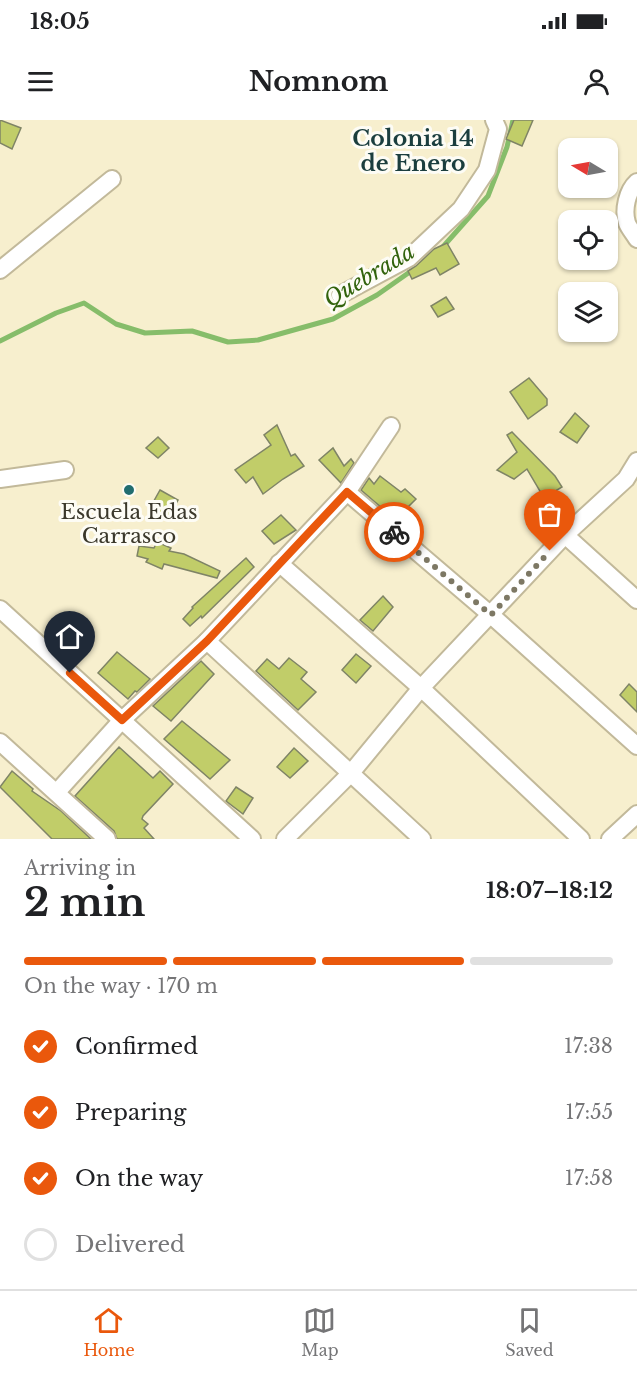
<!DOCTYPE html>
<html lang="en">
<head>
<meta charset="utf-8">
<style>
  body { margin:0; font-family:"Libre Baskerville",serif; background:#f6f6f6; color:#202124; height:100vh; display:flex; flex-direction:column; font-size:22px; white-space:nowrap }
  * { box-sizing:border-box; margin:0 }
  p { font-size:20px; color:#757577 }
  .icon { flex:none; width:33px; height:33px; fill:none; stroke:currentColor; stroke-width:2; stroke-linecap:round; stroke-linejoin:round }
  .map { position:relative; height:719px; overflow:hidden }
  .drawer { display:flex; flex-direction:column; background:#fff; flex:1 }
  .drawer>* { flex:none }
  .needle { width:39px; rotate:280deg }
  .controls { position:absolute; left:558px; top:18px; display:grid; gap:12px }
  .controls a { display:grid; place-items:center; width:60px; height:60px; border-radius:12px; background:#fff; box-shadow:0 2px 4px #0004; font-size:30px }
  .pin { position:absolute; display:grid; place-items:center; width:51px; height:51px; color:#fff; margin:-62px -26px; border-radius:50% 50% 50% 0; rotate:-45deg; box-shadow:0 0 6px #0007 }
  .pin .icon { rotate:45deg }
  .courier { position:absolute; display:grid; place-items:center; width:60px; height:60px; margin:-30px; border:4px solid #ea580c; border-radius:50%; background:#fff; color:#222; box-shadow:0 2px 8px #0007 }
  .summary em { font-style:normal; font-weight:700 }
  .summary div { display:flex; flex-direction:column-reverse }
  .summary { display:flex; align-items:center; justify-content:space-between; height:102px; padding:0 24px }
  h1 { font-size:39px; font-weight:700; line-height:45px }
  .bar { display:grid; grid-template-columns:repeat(4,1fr); gap:9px 6px; align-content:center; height:72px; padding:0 24px }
  .bar i { height:8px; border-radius:4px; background:#e0e0e0 }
  .bar .on { background:#ea580c }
  .bar p { grid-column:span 4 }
  ol { padding:0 24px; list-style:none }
  li { display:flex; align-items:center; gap:18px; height:66px }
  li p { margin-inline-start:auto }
  li .icon { padding:6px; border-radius:50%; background:#ea580c; color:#fff; stroke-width:4 }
  li:last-child { color:#757577 }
  li i { width:33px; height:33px; border:3px solid #e0e0e0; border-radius:50% }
  .status { display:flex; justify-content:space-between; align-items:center; height:42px; padding:0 30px; background:#fff; direction:ltr }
  .status svg { height:16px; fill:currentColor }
  header { display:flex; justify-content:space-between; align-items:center; height:78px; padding:0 24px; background:#fff; font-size:27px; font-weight:700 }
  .menu { display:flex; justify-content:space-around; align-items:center; height:84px; border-top:2px solid #e0e0e0; background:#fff; font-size:16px; color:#757577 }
  .menu a { display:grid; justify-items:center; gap:3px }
  .menu .on { color:#ea580c }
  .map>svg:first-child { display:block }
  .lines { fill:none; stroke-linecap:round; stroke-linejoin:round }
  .stream { stroke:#86bd6a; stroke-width:5 }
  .building { fill:#c1cd69; stroke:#7f8466; stroke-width:1.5 }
  .street-casing { stroke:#c2b99a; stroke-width:20 }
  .street { stroke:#fff; stroke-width:16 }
  .done { stroke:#7d7864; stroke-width:6; stroke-dasharray:0 10.8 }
  .route { stroke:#ea580c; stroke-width:8 }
  .poi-dot { fill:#216d6f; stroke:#fdfcf5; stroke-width:2 }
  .labels { text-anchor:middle; stroke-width:6; stroke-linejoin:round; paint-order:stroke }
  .poi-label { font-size:21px; fill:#3b382b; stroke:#fdfcf5 }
  .neighbourhood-label { font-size:22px; font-weight:bold; fill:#1b3e3e; stroke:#fdfcf5 }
  .water-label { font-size:22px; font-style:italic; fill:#32630d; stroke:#fdfcf5 }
</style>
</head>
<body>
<div class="status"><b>18:05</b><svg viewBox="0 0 49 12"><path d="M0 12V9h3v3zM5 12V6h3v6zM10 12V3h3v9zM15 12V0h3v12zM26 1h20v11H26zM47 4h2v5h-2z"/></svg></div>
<header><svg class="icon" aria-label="menu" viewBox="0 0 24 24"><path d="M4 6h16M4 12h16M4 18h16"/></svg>Nomnom<svg class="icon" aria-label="person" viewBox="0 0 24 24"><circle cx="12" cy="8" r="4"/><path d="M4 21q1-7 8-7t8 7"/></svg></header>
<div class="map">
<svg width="637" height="719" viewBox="0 0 637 719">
  <rect width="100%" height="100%" fill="#f7efce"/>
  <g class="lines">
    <g class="stream">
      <polyline points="441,129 488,76 507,27 513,0"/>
      <polyline points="0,221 56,193 84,183 116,204 145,213 192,211 228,222 258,220 333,199 377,175 414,149"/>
    </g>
  </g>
  <g class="building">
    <polygon points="0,0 21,8 12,29 0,23"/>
    <polygon points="514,0 533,0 522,26 506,19"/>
    <polygon points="447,123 459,144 440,155 436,148 412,159 408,151 416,146 434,129"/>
    <polygon points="446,177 454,189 438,197 431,186"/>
    <polygon points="529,258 547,279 547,285 528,299 510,272"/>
    <polygon points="575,293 589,306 577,323 560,312"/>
    <polygon points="277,305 291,336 295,334 304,346 283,359 263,374 253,357 246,363 235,350 271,325 264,315"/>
    <polygon points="512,312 555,356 562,367 544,378 527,349 514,359 497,350 517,332 507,315"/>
    <polygon points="158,317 169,328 158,338 146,328"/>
    <polygon points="333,328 344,346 351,339 354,343 341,363 319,340"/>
    <polygon points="380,356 401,372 405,369 416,379 406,389 421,403 411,413 361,370 369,358 374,364"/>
    <polygon points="160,370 178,380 168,398 150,388"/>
    <polygon points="281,395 296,410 274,424 262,411"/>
    <polygon points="157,422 171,428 169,431 184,434 220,451 217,458 164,444 162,449 146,442 148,439 137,436 139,426 154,428"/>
    <polygon points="246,438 254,447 202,498 201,496 190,506 183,499 193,488 192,487"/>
    <polygon points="383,476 393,487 373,511 360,500"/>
    <polygon points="117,532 150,559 137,572 135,571 128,579 98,553"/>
    <polygon points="356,534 371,546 356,563 342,550"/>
    <polygon points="289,538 307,552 301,559 316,572 298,590 256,551 267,539 279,549"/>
    <polygon points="201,541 214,554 171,601 153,586"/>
    <polygon points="629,564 637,572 637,592 620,575"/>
    <polygon points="182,601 230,640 210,659 164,619"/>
    <polygon points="119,627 153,658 160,651 173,664 143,696 142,699 148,704 144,708 154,719 117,719 114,711 75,676"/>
    <polygon points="294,628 308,641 290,658 277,647"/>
    <polygon points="12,651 33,669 32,671 61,691 91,719 52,719 0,667"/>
    <polygon points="236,667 253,678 243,694 226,681"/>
  </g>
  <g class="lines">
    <g class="street-casing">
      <g id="street">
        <path d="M637,62C627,71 623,90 627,103C629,108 634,114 637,119"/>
        <polyline points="0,150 112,59"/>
        <polyline points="340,175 409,138 461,89 487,50 498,9 494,0"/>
        <polyline points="0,359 65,350"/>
        <polyline points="347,372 491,495 637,626"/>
        <polyline points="565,415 637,480"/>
        <polyline points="279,443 421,568 581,719"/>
        <polyline points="0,489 252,719"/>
        <polyline points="207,521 422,719"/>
        <polyline points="0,622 107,719"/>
        <polyline points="57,672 122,600 207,521 347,372 391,306"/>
        <polyline points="285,719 351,653 421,568 565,415 626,359 637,341"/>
        <polyline points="610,719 637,694"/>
      </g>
    </g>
    <use href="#street" class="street"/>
  </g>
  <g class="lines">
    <polyline class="done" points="394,412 491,495 550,431"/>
    <polyline class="route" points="70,553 122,600 207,521 347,372 394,412"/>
  </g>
  <circle class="poi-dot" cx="129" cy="370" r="6"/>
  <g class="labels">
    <g class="poi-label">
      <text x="129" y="399">Escuela Edas<tspan x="129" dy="24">Carrasco</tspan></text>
    </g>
    <g class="neighbourhood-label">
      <text x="413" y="26">Colonia 14<tspan x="413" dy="25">de Enero</tspan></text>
    </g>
    <g class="water-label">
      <text transform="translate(369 155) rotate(-31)" y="8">Quebrada</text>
    </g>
  </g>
</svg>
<div class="controls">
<a><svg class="needle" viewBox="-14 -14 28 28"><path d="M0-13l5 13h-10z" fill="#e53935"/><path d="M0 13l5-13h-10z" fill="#757577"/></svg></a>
<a><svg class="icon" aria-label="locate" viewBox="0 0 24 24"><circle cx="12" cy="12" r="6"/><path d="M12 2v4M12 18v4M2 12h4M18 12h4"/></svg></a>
<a><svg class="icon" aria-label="layers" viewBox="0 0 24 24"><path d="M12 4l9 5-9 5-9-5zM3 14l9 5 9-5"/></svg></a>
</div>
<div class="pin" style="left:550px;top:431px;background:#ea580c"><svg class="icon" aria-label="bag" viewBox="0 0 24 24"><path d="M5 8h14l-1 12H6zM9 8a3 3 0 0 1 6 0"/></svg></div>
<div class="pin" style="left:70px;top:553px;background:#1f2937"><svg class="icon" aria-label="home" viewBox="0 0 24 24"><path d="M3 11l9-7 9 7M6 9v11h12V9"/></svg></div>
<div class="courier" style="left:394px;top:412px"><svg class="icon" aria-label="bike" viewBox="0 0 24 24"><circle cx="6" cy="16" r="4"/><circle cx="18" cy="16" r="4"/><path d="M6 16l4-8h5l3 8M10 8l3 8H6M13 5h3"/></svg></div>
</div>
<section class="drawer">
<div class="summary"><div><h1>2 min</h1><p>Arriving in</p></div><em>18:07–18:12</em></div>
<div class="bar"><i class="on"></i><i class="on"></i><i class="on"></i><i></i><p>On the way · 170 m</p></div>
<ol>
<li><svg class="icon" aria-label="check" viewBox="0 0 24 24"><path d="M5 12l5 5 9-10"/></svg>Confirmed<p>17:38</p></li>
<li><svg class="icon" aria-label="check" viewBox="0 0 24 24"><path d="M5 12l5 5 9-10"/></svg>Preparing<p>17:55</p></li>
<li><svg class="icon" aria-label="check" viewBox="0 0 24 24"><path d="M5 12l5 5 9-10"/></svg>On the way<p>17:58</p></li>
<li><i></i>Delivered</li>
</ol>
</section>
<nav class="menu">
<a class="on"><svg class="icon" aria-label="home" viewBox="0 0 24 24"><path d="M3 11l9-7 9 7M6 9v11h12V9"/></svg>Home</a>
<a><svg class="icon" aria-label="map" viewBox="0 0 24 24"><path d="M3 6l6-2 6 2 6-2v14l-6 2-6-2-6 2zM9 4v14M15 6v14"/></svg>Map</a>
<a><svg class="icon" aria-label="saved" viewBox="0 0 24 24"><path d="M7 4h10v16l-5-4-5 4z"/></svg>Saved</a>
</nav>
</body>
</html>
